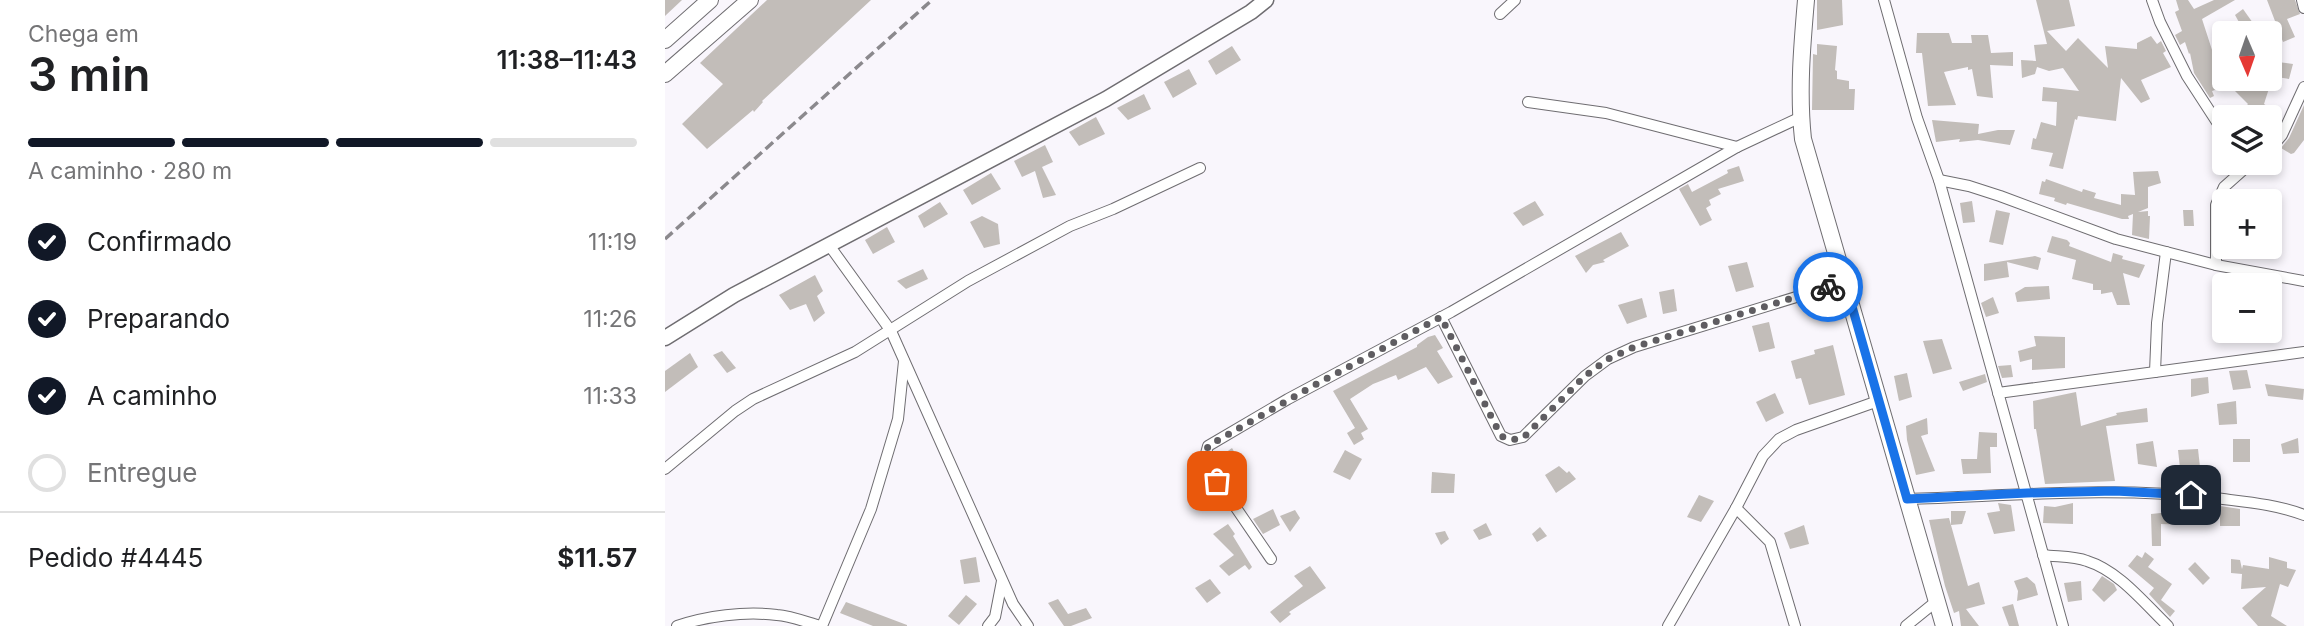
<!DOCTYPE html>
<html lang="pt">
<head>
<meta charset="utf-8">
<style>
  body { margin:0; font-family:Inter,sans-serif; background:#f2f2f2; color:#202124; height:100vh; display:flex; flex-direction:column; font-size:26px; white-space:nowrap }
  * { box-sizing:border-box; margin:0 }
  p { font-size:23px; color:#757577 }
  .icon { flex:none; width:38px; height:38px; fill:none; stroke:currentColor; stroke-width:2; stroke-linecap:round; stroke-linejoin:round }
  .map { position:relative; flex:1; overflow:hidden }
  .panel { display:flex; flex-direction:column; background:#fff; width:665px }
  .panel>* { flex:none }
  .needle { width:46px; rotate:178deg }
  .fabs { position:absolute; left:1547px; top:21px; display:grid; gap:14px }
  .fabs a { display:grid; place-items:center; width:70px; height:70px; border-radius:7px; background:#fff; box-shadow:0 4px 10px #0003; font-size:35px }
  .pin { position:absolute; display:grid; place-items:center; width:60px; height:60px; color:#fff; margin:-30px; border-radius:14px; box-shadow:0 4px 10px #0006 }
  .courier { position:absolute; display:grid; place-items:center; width:70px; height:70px; margin:-35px; border:5px solid #1a73e8; border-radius:50%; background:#fff; color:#222; box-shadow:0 2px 9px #0007 }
  .overview em { font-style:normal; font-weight:600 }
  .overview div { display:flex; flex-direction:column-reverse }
  .overview { display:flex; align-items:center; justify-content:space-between; height:119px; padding:0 28px }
  h1 { font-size:46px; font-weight:600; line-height:52px }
  .bar { display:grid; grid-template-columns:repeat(4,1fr); gap:10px 7px; align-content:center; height:84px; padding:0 28px }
  .bar i { height:9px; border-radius:5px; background:#e0e0e0 }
  .bar .selected { background:#111827 }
  .bar p { grid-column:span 4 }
  .line { display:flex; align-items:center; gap:18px; padding:0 28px; border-top:2px solid #e0e0e0 }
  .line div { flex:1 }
  ol { padding:0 28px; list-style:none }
  li { display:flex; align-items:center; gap:21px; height:77px }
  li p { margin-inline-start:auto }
  li .icon { padding:7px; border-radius:50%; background:#111827; color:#fff; stroke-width:4 }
  li:last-child { color:#757577 }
  li i { width:38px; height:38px; border:4px solid #e0e0e0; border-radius:50% }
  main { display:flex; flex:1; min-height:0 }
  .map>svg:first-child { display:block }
  .building { fill:#c2bdb9 }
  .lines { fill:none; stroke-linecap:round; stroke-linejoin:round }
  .street-casing { stroke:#6f6d71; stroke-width:12 }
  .secondary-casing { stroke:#6f6d71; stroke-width:17 }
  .primary-casing { stroke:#6f6d71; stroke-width:18 }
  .street { stroke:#fff; stroke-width:10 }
  .secondary { stroke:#fff; stroke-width:14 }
  .primary { stroke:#fff; stroke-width:16 }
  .rail { stroke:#8b898d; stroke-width:3.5; stroke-dasharray:10 5; stroke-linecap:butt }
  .done { stroke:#5f5d61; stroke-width:7; stroke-dasharray:0 12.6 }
  .route { stroke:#1a73e8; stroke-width:9 }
</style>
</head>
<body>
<main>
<section class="panel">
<div class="overview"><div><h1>3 min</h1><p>Chega em</p></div><em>11:38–11:43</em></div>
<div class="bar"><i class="selected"></i><i class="selected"></i><i class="selected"></i><i></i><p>A caminho · 280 m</p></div>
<ol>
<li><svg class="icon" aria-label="check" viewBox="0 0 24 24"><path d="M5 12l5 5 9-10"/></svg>Confirmado<p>11:19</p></li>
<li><svg class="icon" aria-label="check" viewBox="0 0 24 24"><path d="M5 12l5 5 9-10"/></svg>Preparando<p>11:26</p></li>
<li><svg class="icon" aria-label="check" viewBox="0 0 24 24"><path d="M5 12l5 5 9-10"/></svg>A caminho<p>11:33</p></li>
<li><i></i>Entregue</li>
</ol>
<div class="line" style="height:91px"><div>Pedido #4445</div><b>$11.57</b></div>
</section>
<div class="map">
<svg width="1639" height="626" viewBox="0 0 1639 626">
  <rect width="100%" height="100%" fill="#f9f6fc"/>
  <g class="building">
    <polygon points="0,0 17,0 0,16"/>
    <polygon points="102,0 206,0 97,101 98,102 89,112 88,110 42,149 17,124 58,84 35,63"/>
    <polygon points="1152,0 1177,0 1178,25 1152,30"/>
    <polygon points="1371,0 1404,0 1410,26 1382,31 1401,51 1413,38 1443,68 1440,46 1472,49 1472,43 1486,36 1492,44 1496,41 1501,51 1498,53 1506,67 1476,80 1485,99 1476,103 1456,78 1451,121 1413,116 1412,120 1410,119 1398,169 1384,166 1388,153 1366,149 1368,138 1371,139 1376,122 1391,126 1392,102 1377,101 1378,87 1414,91 1398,68 1384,71 1372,67 1370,74 1357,78 1356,60 1371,61 1369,45 1382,44"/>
    <polygon points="1511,0 1523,0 1529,9 1549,0 1570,0 1537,19 1559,87 1547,91 1549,96 1545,98 1529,73 1525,53 1524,54 1520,42 1515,45 1510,35 1517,31 1510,12 1514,10"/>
    <polygon points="1602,0 1630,0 1635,14 1622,19 1630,37 1618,42"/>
    <polygon points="1578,9 1595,33 1580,33 1570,15"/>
    <polygon points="1252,33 1284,33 1287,43 1307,43 1306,35 1323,35 1326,53 1348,52 1348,66 1325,65 1328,98 1312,96 1307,69 1303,70 1303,67 1279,72 1291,105 1263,106 1257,53 1251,53"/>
    <polygon points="1152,44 1172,46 1170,70 1172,71 1172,79 1184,81 1184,89 1190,89 1189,110 1147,110 1148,54 1152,55"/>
    <polygon points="567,46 576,60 551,75 543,61"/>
    <polygon points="1605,61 1628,64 1624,79 1605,76"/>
    <polygon points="524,69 532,84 508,98 499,82"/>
    <polygon points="1558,79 1607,79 1599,104 1617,116 1605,138 1605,117 1572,117 1583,104"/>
    <polygon points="479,94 486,109 463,120 452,108"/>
    <polygon points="1639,105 1639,140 1629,153 1626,154 1616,148 1624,138"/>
    <polygon points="431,117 440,134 414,146 404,132"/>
    <polygon points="1267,120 1314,124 1313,134 1333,130 1350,130 1345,145 1313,140 1294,142 1295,139 1271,142"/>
    <polygon points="380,145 388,162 377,167 391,195 378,198 370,171 357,177 349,161"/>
    <polygon points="1074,166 1079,181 1053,189 1056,194 1044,200 1046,205 1041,208 1047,220 1035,226 1014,189 1023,184 1027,192 1063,173 1062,170"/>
    <polygon points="1493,171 1496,183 1483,187 1483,208 1473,212 1483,211 1483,216 1485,216 1484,239 1467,235 1468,214 1463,216 1464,219 1457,219 1402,203 1401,205 1389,201 1390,198 1374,194 1377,181 1380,182 1381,179 1417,192 1418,189 1431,193 1429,198 1456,205 1456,194 1470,195 1468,172"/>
    <polygon points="326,173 336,189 307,205 298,190"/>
    <polygon points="870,201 879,215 858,226 848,213"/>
    <polygon points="1307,201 1310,222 1298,223 1295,203"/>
    <polygon points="275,202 283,214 259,228 253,216"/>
    <polygon points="1331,210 1345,213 1338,245 1324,242"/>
    <polygon points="1518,210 1528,210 1529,226 1519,226"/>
    <polygon points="317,216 333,224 335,244 319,248 305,222"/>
    <polygon points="222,227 230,242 208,254 200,240"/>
    <polygon points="956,232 964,246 938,260 940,262 928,265 921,273 910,256"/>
    <polygon points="1387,236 1402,240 1405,243 1404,246 1446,262 1448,253 1458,256 1457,259 1480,265 1474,278 1458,273 1465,305 1452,305 1447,292 1436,294 1436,290 1428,290 1428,284 1407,279 1411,260 1382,252"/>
    <polygon points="1370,256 1376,258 1373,270 1342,262 1344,277 1319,281 1319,264"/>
    <polygon points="1082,262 1089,287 1071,292 1063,266"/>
    <polygon points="258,269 263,279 241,289 232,281"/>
    <polygon points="150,275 158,291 152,296 160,313 149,322 141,304 125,310 114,295"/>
    <polygon points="1384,286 1385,299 1352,302 1350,293 1360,287"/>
    <polygon points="1009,289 1012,311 998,314 994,292"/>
    <polygon points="1328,297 1334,313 1321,317 1316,303"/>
    <polygon points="977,298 982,317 962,324 953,305"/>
    <polygon points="1104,322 1110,348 1094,352 1087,326"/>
    <polygon points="770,335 778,348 772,351 788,377 773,384 761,367 733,380 731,375 708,384 685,399 703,429 696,433 699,439 689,445 682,433 690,428 668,391 752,347 752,345 763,337"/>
    <polygon points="1369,336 1400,337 1400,368 1367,370 1367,359 1355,362 1353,351 1371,346"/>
    <polygon points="1277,339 1287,369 1268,374 1258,341"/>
    <polygon points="1168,345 1180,395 1144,405 1136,378 1131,379 1126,361 1150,354 1149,350"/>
    <polygon points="57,351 71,368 62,373 48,355"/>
    <polygon points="25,353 33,367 0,392 0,371"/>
    <polygon points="1346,365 1348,377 1337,378 1333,366"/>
    <polygon points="1582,370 1586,388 1568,390 1564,371"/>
    <polygon points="1242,373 1247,397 1234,401 1229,376"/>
    <polygon points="1320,374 1322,382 1298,391 1294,382"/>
    <polygon points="1543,377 1544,393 1526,397 1526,379"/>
    <polygon points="1600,384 1639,389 1638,400 1603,396"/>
    <polygon points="1411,392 1416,426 1452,415 1451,413 1482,408 1483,422 1441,426 1450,481 1380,484 1371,429 1369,429 1368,401"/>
    <polygon points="1110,393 1119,413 1101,422 1091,402"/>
    <polygon points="1571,401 1572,424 1554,425 1552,404"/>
    <polygon points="1262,418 1263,434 1256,436 1270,471 1251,475 1242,440 1241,426"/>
    <polygon points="1314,432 1332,433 1332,447 1325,447 1326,473 1298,474 1296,459 1312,459"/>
    <polygon points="1633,438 1634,453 1618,454 1616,444"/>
    <rect x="1568" y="439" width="17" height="23"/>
    <polygon points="1488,441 1492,467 1473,464 1471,444"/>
    <polygon points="567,448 579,469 562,477 550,460"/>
    <polygon points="1533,449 1535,467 1515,468 1513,450"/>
    <polygon points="680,450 697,459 685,480 668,472"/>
    <polygon points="894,466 902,473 904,471 911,479 891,493 880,475"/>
    <polygon points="767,472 790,474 789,493 766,493"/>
    <polygon points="1034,495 1049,501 1036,522 1022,517"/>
    <polygon points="1504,502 1525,503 1526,525 1496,524 1496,546 1487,546 1486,514 1505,512"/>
    <polygon points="1333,503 1346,505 1350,531 1329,534 1322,513 1335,511"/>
    <polygon points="1408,503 1408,524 1378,523 1379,506 1390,507"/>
    <polygon points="1555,506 1575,509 1575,526 1555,526"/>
    <polygon points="608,509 615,525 598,534 588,519"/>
    <polygon points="630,510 635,518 625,532 615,516"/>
    <polygon points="1286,511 1301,511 1297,524 1286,525"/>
    <polygon points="1284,518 1303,586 1314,582 1320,604 1301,609 1314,626 1296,626 1294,611 1289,613 1280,586 1264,520"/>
    <polygon points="821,523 827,535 814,540 808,530"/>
    <polygon points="563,524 570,534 568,536 587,567 584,570 580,565 564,576 554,566 569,555 548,534"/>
    <polygon points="1139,525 1144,544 1125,549 1119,533"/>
    <polygon points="875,527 882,536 872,542 867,534"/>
    <polygon points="780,531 784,539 776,545 770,533"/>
    <polygon points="1480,552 1489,559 1483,567 1507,584 1496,600 1510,611 1505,617 1484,594 1489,588 1463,566 1472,555 1477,558"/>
    <polygon points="311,557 315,582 299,584 295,560"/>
    <polygon points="1604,557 1622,562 1622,568 1631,570 1623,587 1615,584 1606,616 1622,626 1593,626 1577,608 1601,587 1576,589 1577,574 1566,573 1566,559 1575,560 1577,569 1578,565 1604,569"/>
    <polygon points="1530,562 1545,578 1538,585 1523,569"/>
    <polygon points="645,566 661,588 624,612 626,614 615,623 605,612 638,586 629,576"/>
    <polygon points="1437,576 1449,584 1452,590 1439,602 1427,590"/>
    <polygon points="1362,577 1370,584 1373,595 1352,601 1353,591 1349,581"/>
    <polygon points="545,579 556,593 542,603 530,588"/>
    <polygon points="1416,581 1417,600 1403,602 1399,583"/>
    <polygon points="301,595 312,604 294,625 283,616"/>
    <polygon points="393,599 403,614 421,608 427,618 406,626 399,626 383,603"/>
    <polygon points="181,602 242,625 242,626 208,626 175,613"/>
    <polygon points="1348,604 1354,626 1344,626 1337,607"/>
  </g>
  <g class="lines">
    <g class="street-casing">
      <g id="street">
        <polyline points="1219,0 1252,118 1274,180 1398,626"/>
        <polyline points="1487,0 1495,22 1522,76 1559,133"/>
        <polyline points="1637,0 1639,8"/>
        <polyline points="835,14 850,0"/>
        <polyline points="863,102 941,113 1072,147"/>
        <polyline points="1605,149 1617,135 1639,87"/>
        <polyline points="1274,180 1304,186 1335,196 1451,239 1551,265 1639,281"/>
        <polyline points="164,245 226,331 348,604 363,626"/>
        <polyline points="1551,265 1551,205 1559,187 1586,163"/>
        <polyline points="776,317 836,436 845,440 858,437 920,376 943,359 969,347 1180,282"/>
        <polyline points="1490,372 1492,323 1501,252"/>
        <polyline points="1333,393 1639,352"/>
        <polyline points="0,469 70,411 88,399 190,352 303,281 405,226 448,209 535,168"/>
        <path d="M1242,499C1345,496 1447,486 1550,498C1581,502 1610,504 1639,515"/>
        <polyline points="1071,508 1105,542 1130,626"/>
        <path d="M1378,555C1392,557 1409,556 1422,561C1454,571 1479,603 1503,626"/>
        <polyline points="606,559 539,461 543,446 623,399 786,312 1072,147 1136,117"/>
        <path d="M12,626C42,616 79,611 112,615C126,616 141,622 155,626"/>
        <polyline points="157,626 206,509 233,419 239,361"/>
        <polyline points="323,626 330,617 337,581"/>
        <polyline points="1003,626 1071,508 1098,456 1114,439 1131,430 1213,401"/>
        <polyline points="1241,626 1273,600"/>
      </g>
    </g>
    <g class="secondary-casing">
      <polyline id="secondary" points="0,338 69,295 441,99 586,12 601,0"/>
    </g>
    <g class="primary-casing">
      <g id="primary">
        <path d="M1141,0C1137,46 1133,92 1138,139L1279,626"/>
        <polyline points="0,40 45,0"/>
        <polyline points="0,74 85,0"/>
      </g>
    </g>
    <use href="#street" class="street"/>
    <use href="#secondary" class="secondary"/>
    <use href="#primary" class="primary"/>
    <polyline class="rail" points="0,239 267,0"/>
  </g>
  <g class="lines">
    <polyline class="done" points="552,481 539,461 543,446 648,386 776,317 836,436 845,440 858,438 920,376 943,359 969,347 1163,287"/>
    <polyline class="route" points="1163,287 1180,282 1242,499 1362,493 1450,491 1526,495"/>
  </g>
</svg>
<div class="fabs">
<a><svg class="needle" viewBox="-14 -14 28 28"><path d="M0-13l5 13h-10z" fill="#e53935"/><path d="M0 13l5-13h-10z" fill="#757577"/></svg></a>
<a><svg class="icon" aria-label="layers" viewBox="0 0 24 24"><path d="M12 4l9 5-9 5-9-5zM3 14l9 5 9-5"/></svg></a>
<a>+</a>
<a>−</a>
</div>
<div class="pin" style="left:552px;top:481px;background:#ea580c"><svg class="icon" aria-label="bag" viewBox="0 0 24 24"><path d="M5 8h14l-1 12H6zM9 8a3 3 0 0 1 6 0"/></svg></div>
<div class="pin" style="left:1526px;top:495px;background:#1f2937"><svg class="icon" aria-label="home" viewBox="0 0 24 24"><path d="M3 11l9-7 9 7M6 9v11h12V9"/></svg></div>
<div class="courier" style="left:1163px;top:287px"><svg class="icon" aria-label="bike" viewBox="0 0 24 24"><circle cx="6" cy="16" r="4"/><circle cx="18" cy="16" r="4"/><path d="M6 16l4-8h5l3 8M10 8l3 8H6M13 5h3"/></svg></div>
</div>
</main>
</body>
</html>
